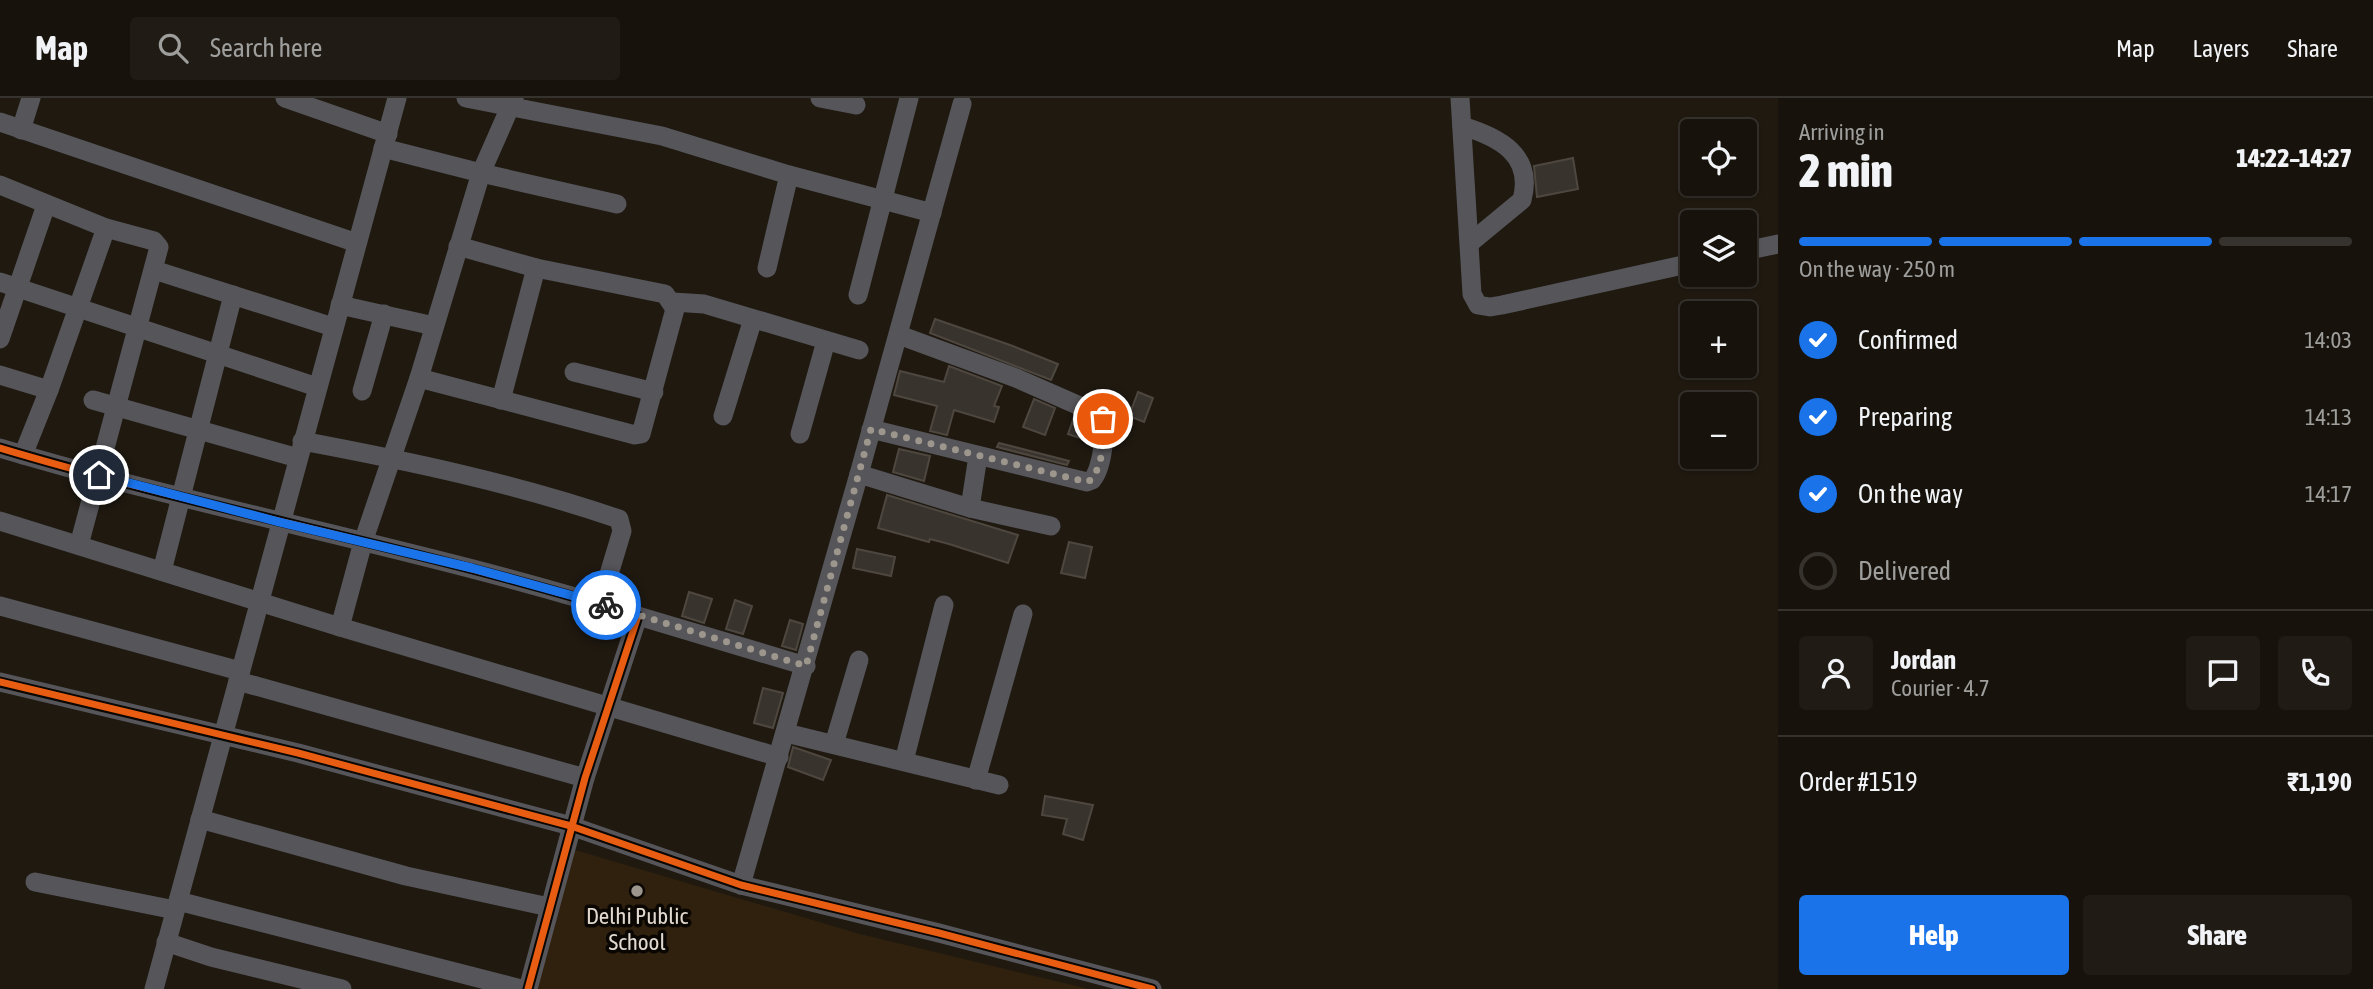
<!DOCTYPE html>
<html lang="en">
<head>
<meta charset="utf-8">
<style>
  body { margin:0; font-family:"Asap Condensed",sans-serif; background:#201c15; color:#f1f3f6; height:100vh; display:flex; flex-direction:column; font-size:26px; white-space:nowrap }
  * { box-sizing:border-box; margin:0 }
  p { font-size:23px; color:#9e9e9d }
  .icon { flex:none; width:38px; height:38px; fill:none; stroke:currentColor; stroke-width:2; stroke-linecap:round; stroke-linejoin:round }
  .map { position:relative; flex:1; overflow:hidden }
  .side { display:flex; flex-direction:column; background:#17130c; width:595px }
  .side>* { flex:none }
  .fabs { position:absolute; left:1680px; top:21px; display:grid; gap:14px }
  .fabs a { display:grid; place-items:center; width:77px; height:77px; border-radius:7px; background:#17130c; box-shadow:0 2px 5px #0004,0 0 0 2px #36322d; font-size:35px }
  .pin { position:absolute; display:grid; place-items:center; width:60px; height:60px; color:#fff; margin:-30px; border:4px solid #fff; border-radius:50%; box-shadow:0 2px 7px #0007 }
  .courier { position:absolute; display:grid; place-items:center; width:70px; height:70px; margin:-35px; border:5px solid #1a73e8; border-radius:50%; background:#fff; color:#222; box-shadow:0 2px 9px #0007 }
  .head em { font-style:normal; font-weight:800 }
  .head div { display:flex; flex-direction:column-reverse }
  .head { display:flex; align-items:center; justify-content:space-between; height:119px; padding:0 21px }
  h1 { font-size:46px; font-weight:800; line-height:52px }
  .bar { display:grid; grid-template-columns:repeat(4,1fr); gap:10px 7px; align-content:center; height:84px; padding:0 21px }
  .bar i { height:9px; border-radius:5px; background:#36322d }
  .bar .current { background:#1a73e8 }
  .bar p { grid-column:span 4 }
  .line { display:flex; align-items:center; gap:18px; padding:0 21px; border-top:2px solid #36322d }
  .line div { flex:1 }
  .round { display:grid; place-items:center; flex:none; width:74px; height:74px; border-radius:7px; background:#201c15 }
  ol { padding:0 21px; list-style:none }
  li { display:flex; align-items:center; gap:21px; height:77px }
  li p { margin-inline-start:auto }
  li .icon { padding:7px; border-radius:50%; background:#1a73e8; color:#fff; stroke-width:4 }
  li:last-child { color:#9e9e9d }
  li i { width:38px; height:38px; border:4px solid #36322d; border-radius:50% }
  .cta { display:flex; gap:14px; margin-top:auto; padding:14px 21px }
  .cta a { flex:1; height:80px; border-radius:7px; background:#1a73e8; color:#fff; font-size:28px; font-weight:800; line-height:80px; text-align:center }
  .cta a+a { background:#201c15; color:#f1f3f6 }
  header { display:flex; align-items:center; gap:42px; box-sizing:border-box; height:98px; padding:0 35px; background:#17130c; border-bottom:2px solid #36322d }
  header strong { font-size:33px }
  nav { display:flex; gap:38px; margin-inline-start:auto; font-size:24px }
  .search { width:490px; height:63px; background:#201c15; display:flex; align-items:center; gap:18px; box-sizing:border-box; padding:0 24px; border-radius:7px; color:#9e9e9d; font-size:26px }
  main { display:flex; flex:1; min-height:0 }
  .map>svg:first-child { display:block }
  .built { fill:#2f210d }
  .building { fill:#39332d; stroke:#4d4740; stroke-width:2 }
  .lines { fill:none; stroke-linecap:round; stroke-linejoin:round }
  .minor { stroke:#55555a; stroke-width:19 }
  .cycleway-casing { stroke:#0a0602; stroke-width:11 }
  .cycleway { stroke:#e95d12; stroke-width:7 }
  .done { stroke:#9d968c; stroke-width:7; stroke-dasharray:0 12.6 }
  .route { stroke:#1a73e8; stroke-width:9 }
  .poi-dot { fill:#9d968c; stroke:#0a0602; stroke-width:2.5 }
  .labels { text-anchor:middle; stroke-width:7; stroke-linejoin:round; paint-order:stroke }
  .poi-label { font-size:23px; fill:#e1d9cf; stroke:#0a0602 }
</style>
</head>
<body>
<header>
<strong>Map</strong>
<div class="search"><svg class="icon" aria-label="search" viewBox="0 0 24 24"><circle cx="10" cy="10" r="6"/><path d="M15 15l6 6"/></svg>Search here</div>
<nav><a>Map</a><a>Layers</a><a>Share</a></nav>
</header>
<main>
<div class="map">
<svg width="1778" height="891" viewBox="0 0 1778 891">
  <rect width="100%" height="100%" fill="#1f1910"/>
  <polygon class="built" points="572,751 860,836 1089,891 528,891"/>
  <g class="building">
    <polygon points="1573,60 1578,91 1537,99 1534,68"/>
    <polygon points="935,221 1010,247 1058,266 1051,282 930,235"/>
    <polygon points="949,268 1002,288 994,308 999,309 994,324 954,312 947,337 930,333 937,308 894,297 900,273 944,284"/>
    <polygon points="1138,294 1153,300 1144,324 1129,318"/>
    <polygon points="1034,301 1055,310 1045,337 1023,329"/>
    <polygon points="1074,319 1088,325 1083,341 1068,336"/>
    <polygon points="999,345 1069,363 1067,367 997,349"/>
    <polygon points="899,351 930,358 924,383 893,374"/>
    <polygon points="887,397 1018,437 1008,465 949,446 930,441 929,444 878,430"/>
    <polygon points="1069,444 1092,449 1085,480 1061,475"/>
    <polygon points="857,451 895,459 891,478 853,470"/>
    <polygon points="689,494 712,501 704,525 682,518"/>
    <polygon points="735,502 752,508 743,536 726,531"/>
    <polygon points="790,522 803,526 796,552 782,548"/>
    <polygon points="763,590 783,595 773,630 754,625"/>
    <polygon points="793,649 831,662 823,682 788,669"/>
    <polygon points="1045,698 1093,707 1083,742 1063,736 1067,721 1042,717"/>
  </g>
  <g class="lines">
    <g class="minor">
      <polyline points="285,0 388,36"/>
      <polyline points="466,0 662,38 789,77 932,115"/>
      <polyline points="514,0 481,75 617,106"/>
      <polyline points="820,0 856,7"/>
      <polyline points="1460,0 1472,196 1478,207 1490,209 1502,207 1692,165"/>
      <polyline points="0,24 357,145"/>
      <path d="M1462,28C1499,39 1534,57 1522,102L1470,145"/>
      <polyline points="21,32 31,0"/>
      <polyline points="0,87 106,130 154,143 159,149 79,447"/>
      <polyline points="458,148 536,170 501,302"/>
      <polyline points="1745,153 1778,146"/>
      <polyline points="767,170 789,77"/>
      <polyline points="154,172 333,229"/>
      <polyline points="0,184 317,289"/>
      <polyline points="858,197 909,0"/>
      <polyline points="673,204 704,206 859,252"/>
      <polyline points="340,207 434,228"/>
      <polyline points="0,241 46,107"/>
      <polyline points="574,274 654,294"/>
      <polyline points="0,277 49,292"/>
      <polyline points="419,280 635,337 641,336 675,211 665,196 536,170"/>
      <polyline points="362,293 384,216"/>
      <polyline points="93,302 298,360"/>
      <polyline points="723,318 753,221"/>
      <path d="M871,331L1087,384L1092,382C1102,371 1109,327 1098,316L1016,280L899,237"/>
      <polyline points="800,336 826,243"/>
      <path d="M302,343C409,363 517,386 619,421L622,433L600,506"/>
      <path d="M0,350C211,413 428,452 638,518L585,680L528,891"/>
      <polyline points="23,357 49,292 106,130"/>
      <polyline points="859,376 962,6"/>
      <polyline points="970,410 978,358"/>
      <polyline points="0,423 340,529 779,659"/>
      <polyline points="162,473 233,197"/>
      <polyline points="0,508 240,573"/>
      <polyline points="638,518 806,568"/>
      <polyline points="340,529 363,444 419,280 481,75 383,50"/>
      <polyline points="238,583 585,680"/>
      <polyline points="0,584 298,655 571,728 741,787 939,835 1152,891"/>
      <polyline points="786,635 999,687"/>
      <polyline points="834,646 859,562"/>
      <polyline points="904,663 944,507"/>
      <polyline points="976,682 1023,516"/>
      <polyline points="200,721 406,778 549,809"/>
      <polyline points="35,784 175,812"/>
      <polyline points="741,787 859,376 970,410 1051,428"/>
      <polyline points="178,803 521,891"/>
      <polyline points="166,844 211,859 342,891"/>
      <polyline points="154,891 397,0"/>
    </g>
    <g class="cycleway-casing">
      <g id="cycleway">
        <path d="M0,350C211,413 428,452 638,518L585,680L528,891"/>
        <polyline points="0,584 298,655 571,728 741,787 939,835 1152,891"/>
      </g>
    </g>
    <use href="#cycleway" class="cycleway"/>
  </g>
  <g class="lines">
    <path class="done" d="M606,507L806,568L871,331L1087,384C1101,379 1107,334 1103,321"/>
    <polyline class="route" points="99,377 279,424 472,470 606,507"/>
  </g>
  <circle class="poi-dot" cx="637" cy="793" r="7"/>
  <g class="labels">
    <g class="poi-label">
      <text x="637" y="826">Delhi Public<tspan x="637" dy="26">School</tspan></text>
    </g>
  </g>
</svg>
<div class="fabs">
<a><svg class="icon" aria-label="locate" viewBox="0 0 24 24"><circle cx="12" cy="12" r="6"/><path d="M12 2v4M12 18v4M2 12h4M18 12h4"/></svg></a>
<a><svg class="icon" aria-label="layers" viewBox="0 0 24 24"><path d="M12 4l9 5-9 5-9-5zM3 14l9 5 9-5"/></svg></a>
<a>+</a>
<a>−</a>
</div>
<div class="pin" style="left:1103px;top:321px;background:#ea580c"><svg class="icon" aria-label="bag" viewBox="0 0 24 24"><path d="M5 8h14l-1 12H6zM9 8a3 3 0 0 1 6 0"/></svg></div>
<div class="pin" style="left:99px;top:377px;background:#1f2937"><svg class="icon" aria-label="home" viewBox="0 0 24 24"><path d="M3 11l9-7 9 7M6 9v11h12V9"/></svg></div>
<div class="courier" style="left:606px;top:507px"><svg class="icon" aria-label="bike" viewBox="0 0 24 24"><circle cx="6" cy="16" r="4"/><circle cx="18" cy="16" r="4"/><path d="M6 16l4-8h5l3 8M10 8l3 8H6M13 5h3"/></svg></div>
</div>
<section class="side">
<div class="head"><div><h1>2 min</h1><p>Arriving in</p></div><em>14:22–14:27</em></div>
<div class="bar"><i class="current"></i><i class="current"></i><i class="current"></i><i></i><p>On the way · 250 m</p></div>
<ol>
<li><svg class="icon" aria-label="check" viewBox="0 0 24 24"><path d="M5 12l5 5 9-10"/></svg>Confirmed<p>14:03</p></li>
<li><svg class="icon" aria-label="check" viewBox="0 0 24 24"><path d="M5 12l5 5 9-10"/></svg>Preparing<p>14:13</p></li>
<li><svg class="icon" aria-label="check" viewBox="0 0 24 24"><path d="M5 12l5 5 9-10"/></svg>On the way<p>14:17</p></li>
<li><i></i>Delivered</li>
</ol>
<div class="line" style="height:126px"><a class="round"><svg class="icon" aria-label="person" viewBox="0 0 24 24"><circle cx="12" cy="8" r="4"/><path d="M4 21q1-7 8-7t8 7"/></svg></a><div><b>Jordan</b><p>Courier · 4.7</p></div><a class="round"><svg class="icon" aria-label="chat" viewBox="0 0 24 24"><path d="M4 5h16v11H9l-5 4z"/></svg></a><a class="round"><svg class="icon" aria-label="phone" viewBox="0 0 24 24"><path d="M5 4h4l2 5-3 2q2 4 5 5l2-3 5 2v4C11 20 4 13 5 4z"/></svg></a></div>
<div class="line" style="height:91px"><div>Order #1519</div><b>₹1,190</b></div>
<div class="cta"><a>Help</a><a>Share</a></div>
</section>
</main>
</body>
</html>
